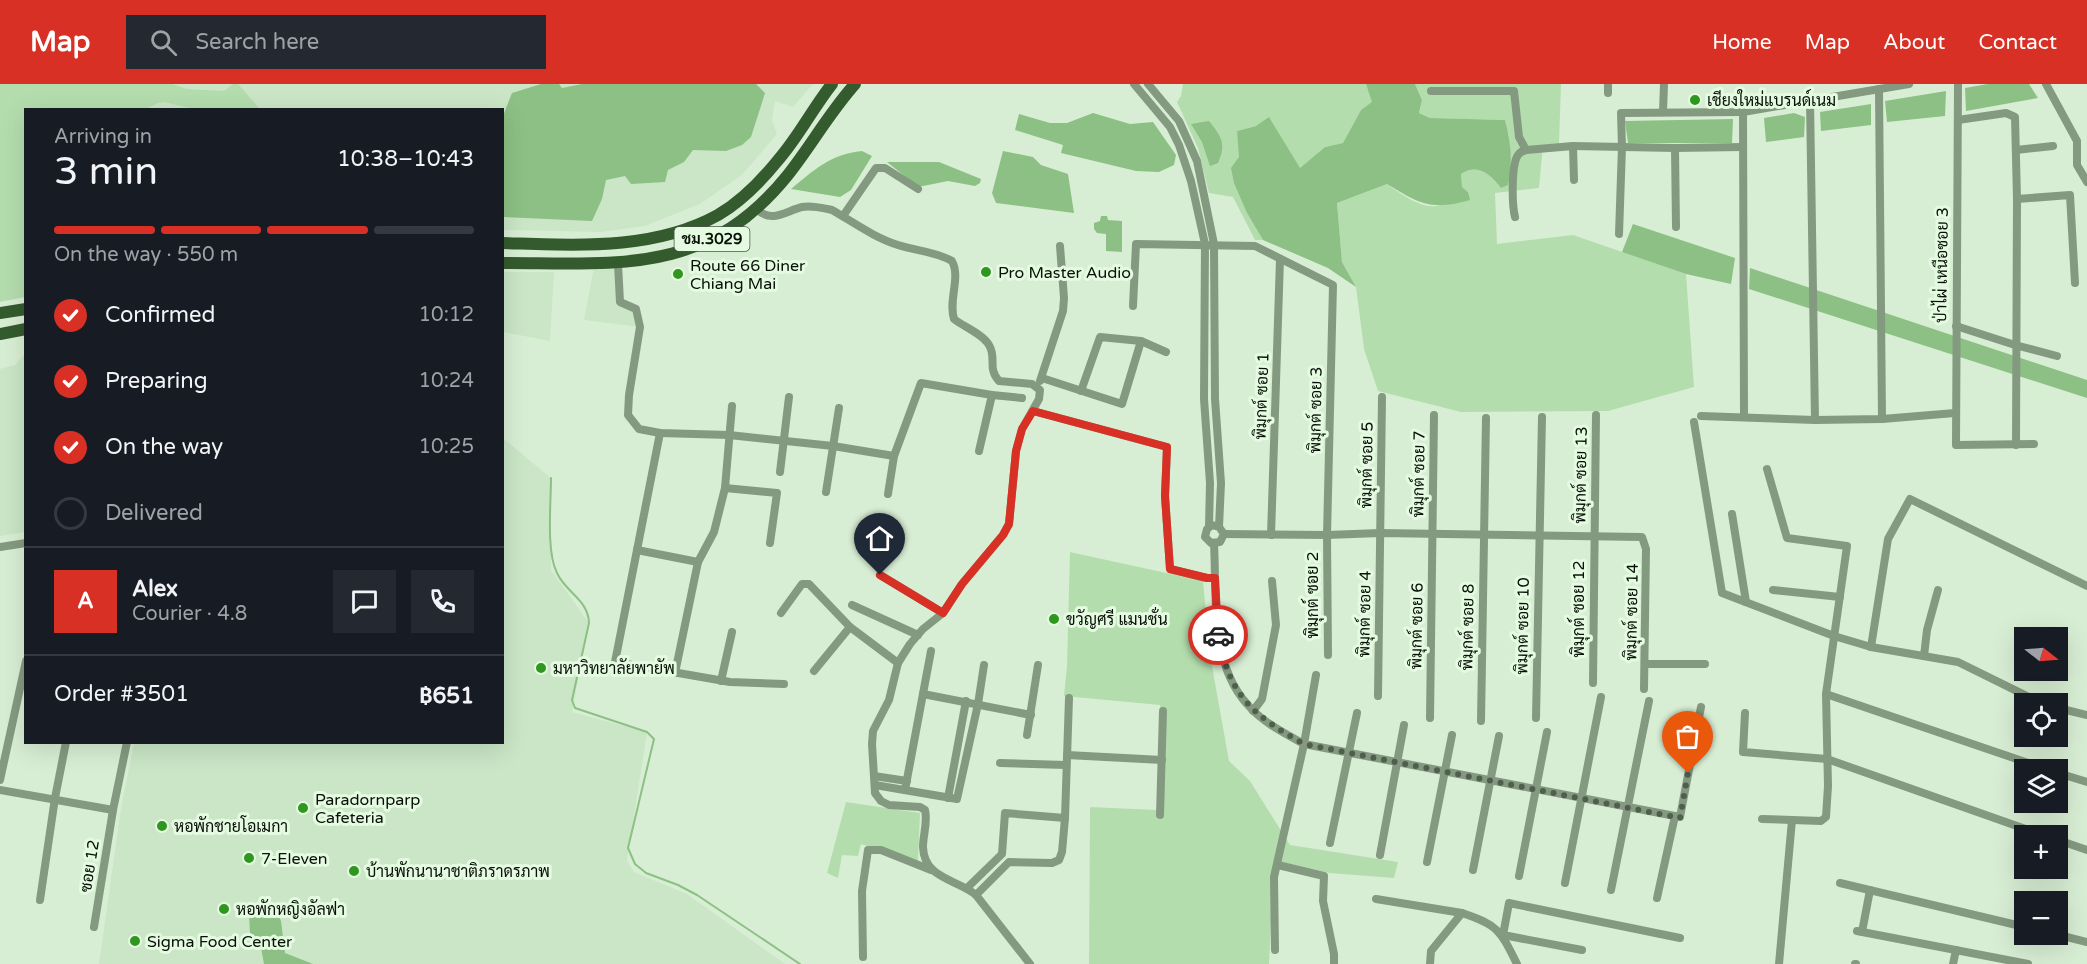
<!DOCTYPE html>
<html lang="en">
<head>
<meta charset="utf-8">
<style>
  body { margin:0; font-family:"Varela Round",Sarabun,sans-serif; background:#242831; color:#f1f3f6; height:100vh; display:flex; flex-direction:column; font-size:22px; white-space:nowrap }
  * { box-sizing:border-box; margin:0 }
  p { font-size:20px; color:#9ea1a6 }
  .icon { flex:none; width:33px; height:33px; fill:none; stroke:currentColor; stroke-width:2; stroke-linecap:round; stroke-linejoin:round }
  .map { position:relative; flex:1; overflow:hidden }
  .drawer { position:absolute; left:24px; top:24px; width:480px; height:636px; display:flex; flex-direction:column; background:#171b24; border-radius:0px; box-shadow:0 6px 24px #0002 }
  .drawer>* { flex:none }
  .needle { width:39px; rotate:107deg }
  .controls { position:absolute; left:2014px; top:543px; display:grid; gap:12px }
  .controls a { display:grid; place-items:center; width:54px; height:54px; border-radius:0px; background:#171b24; box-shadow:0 6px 24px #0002; font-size:30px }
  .pin { position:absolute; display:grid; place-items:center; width:51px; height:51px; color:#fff; margin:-62px -26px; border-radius:50% 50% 50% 0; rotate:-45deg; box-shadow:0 0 6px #0007 }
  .pin .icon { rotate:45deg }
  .courier { position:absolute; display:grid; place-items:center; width:60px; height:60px; margin:-30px; border:4px solid #d93025; border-radius:50%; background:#fff; color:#222; box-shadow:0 2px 8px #0007 }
  .overview em { font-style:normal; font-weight:600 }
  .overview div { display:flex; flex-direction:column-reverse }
  .overview { display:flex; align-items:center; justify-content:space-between; height:102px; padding:0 30px }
  h1 { font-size:39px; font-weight:600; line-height:45px }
  .bar { display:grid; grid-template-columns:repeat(4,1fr); gap:9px 6px; align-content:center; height:72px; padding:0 30px }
  .bar i { height:8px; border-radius:4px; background:#363941 }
  .bar .selected { background:#d93025 }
  .bar p { grid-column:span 4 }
  .line { display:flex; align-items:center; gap:15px; padding:0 30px; border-top:2px solid #363941 }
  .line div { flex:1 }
  .round { display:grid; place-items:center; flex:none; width:63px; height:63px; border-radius:0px; background:#242831 }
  ol { padding:0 30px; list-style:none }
  li { display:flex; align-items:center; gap:18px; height:66px }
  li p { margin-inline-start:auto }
  li .icon { padding:6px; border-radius:50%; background:#d93025; color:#fff; stroke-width:4 }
  li:last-child { color:#9ea1a6 }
  li i { width:33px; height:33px; border:3px solid #363941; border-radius:50% }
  header { display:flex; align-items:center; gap:36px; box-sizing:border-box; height:84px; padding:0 30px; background:#d93025; color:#fff }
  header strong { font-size:28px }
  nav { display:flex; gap:33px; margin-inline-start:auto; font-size:21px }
  .search { width:420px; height:54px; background:#242831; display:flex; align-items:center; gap:15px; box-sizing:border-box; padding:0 21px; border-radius:0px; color:#9ea1a6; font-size:22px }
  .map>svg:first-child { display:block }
  .built { fill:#cae6c6 }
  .green { fill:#b4ddae }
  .water { fill:#8cc084 }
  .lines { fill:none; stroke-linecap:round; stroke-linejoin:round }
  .stream { stroke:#8cc084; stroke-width:2 }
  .minor { stroke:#849a80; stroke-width:8 }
  .primary { stroke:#335b2d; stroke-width:12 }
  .done { stroke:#515e4f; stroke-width:6; stroke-dasharray:0 10.8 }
  .route { stroke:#d93025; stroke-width:8 }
  .poi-dot { fill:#2f971f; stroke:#e5fbe1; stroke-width:2 }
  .labels { text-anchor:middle; stroke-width:6; stroke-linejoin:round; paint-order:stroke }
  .shield { fill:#e5fbe1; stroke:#4a5648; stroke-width:1.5 }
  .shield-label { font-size:15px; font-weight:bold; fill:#081007 }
  .poi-label { font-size:16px; fill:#081007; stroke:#e5fbe1; text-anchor:start }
  .street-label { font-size:16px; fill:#081007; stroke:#e5fbe1 }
</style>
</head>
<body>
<header>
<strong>Map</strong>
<div class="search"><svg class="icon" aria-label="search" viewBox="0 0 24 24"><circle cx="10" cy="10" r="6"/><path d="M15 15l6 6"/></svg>Search here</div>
<nav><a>Home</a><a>Map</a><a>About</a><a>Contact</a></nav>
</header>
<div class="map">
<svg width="2087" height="880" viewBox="0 0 2087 880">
  <rect width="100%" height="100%" fill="#d8eed4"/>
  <g class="built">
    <polygon points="128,0 813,0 793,23 775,17 772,36 777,50 742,91 700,120 645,142 601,148 503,146 502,26 123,26"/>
    <polygon points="618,180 620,218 636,225 640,243 584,236 594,183"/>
    <polygon points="502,188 554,188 550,257 503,248"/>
    <polygon points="25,270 25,448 0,452 0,285 15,281"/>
    <polygon points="503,354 551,394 551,486 589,539 572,628 647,648 627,777 634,788 687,810 785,880 99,880 121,724 134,659 502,658"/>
  </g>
  <g class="green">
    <polygon points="0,0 172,0 187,5 224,7 233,0 238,0 260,25 194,25 164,18 158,19 146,25 26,26 25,213 0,218"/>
    <polygon points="1183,0 1366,0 1373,18 1361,26 1343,59 1325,63 1299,85 1256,42 1237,47 1247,129 1263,156 1255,156 1233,113 1209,109 1198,64 1177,18 1181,12"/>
    <path d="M1415,0H1561L1559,60L1543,61L1539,104L1495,109L1497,160L1573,151L1686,190L1694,303L1608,327L1461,328L1378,307L1364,265L1356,203L1342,178L1337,119L1387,100C1401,110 1423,127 1441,121C1450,119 1459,112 1468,108L1462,103L1461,90C1478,79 1490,90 1501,104L1511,86L1509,52L1505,36L1430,34L1419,29L1422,16Z"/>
    <polygon points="1070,468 1203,497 1210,571 1229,677 1250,697 1290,761 1398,778 1394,794 1330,789 1274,776 1269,880 1089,880 1090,723 1157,726 1160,621 1064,612 1067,582"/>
    <polygon points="846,718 920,729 918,777 861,760 858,772 842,771 838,794 827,789"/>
  </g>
  <g class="water">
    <polygon points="541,0 559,0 562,4 582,0 756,0 765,9 751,53 742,61 726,67 693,66 684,78 668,86 665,98 631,100 625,92 606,96 602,115 592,137 503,133 503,32 512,9"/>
    <path d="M1366,0H1415L1422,16L1419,29L1430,34L1505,36C1511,57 1513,81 1508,101L1501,104C1490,90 1478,79 1461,90L1462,103L1468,108L1470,116C1431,127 1420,120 1387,100L1337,119L1342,178L1356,203L1328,184L1263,156L1247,129L1234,99L1231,84L1239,73L1237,47L1256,42L1269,33L1300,84L1325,63L1343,59L1361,26L1372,18Z"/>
    <polygon points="1988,0 2029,0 2038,14 1966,27 1965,4"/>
    <polygon points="1946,7 1945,32 1887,38 1885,17"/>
    <polygon points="1871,20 1871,41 1821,47 1820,28"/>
    <polygon points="1093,29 1130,40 1153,38 1176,71 1174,81 1159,88 1136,87 1061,69 1063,61 1015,46 1019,30 1050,39 1067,39"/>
    <polygon points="1794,29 1805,33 1804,53 1766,58 1764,34"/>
    <polygon points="1733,35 1732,59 1628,59 1625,37"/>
    <path d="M1209,37C1221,52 1227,60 1218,79L1210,82L1202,58L1191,40Z"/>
    <path d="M862,67L872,72L851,106L840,113L791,105C814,86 831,70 862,67Z"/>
    <polygon points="1003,67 1033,73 1041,81 1068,90 1074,129 996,119 992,109"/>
    <polygon points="887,78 939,78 981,95 980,99 975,102 948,97 918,103"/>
    <polygon points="1101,132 1107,132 1108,136 1122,137 1122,168 1106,167 1106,150 1097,149 1094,145 1094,139 1100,137"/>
    <polygon points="1633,140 1735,174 1731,200 1686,190 1622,168"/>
    <polygon points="1750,184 2087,296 2087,314 1749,205"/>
    <polygon points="262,824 276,826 281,837 285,869 313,880 264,880 260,858 250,849 249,831"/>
  </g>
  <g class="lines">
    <path class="stream" d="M551,394C551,419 546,468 557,489C566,509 588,515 589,539L572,616L575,624L647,648L654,655L628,764L635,780L646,789L678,801L697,811L800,880"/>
    <g class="minor">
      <polyline points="1134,0 1170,43 1179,61 1191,97 1205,160 1204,315 1210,399 1209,443"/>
      <polyline points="1148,0 1179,37 1197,77 1214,160 1215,315 1221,399 1219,443 1224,450 1220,458 1211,459 1205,453 1207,445 1212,441 1219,443"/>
      <polyline points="1608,0 1608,9"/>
      <polyline points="1958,0 1956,361 2034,360"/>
      <polyline points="2046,0 2077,57 2077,81 2087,98"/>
      <polyline points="1879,5 1882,335"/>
      <polyline points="1431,7 1514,7 1519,53 1526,66"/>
      <polyline points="1810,16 1815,336"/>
      <polyline points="1663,28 1664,0"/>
      <polyline points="1743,28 1744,333"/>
      <polyline points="1958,36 2006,29 2015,33 2017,115 2016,361"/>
      <polyline points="1573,62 1675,64 1743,63"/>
      <polyline points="1675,64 1676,143"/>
      <polyline points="2016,66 2053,62"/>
      <polyline points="2017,115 2070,111 2075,199"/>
      <path d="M757,125C771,140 786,127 802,123C812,121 822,124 832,126C853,138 875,154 898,161C916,167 935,167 952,177C961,194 948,216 954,235C964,243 983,250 989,261C997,274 987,284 999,297L1032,300L1040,306L1039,315L1022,345L1016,367L1009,440L1003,451L962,500L943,529L923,545L910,560L898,579L889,616L873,647L872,660L875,709L881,717L889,721L920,723L925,726C928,738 923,751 923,763C924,795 957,795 976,811L1030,880"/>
      <polyline points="843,132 876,84 885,84 918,105"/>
      <path d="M1515,133C1512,121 1511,81 1518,71C1520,68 1522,67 1526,66L1573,62L1574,96"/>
      <polyline points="1619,150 1622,63 1621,29 1743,28 1909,0"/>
      <polyline points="618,180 620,218 636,225 640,243 629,311 628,331 639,345 660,349 729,351 833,362 894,372"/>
      <polyline points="1133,222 1136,160 1255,162 1333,201 1327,451 1328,571"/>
      <polyline points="1956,242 2015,261 2057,272"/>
      <polyline points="1042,294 1122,320 1141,257"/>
      <polyline points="1040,297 1063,227 1064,214 1060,162"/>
      <polyline points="1081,307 1100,253 1141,257 1166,268"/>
      <polyline points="1033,327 1167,363 1165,412 1170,485 1207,494 1215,494"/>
      <polyline points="1701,332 1815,336 1882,335 1955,329"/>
      <polyline points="1694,338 1722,509 1834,552 1871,563 1958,578 2043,620"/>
      <polyline points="660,349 615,578 730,598 784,600"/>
      <polyline points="979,367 992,311"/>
      <polyline points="780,388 789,313"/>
      <polyline points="725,404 777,409 770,459"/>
      <polyline points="826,408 839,324"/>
      <polyline points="888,410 894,372 921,299 992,311 1022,314"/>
      <polyline points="1732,430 1746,518"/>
      <polyline points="1224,450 1327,451 1380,449 1642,453 1646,465 1644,605"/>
      <polyline points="1271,451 1280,175"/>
      <path d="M1214,460C1217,513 1209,577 1247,620C1262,638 1284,649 1304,660L1680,733L1701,623"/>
      <polyline points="0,463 26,459"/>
      <polyline points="637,466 698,478"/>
      <polyline points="880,491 943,529"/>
      <polyline points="1773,506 1840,513"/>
      <polyline points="852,521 918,551"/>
      <polyline points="781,529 802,500 809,500 850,543 898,579"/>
      <polyline points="1871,563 1888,455 1910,415 2087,502"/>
      <polyline points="1924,572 1927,546 1938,506"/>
      <polyline points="1645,580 1705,580"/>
      <polyline points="814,587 850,543"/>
      <polyline points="675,589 698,478 714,448 725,404 732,322"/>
      <polyline points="721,597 732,548"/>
      <polyline points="1593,599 1596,331"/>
      <polyline points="923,610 1031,631"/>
      <polyline points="1826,610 2049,686"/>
      <polyline points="1378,612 1382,313"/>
      <polyline points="2058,624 2087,631"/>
      <polyline points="1253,627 1262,615 1276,541 1272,497"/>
      <polyline points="1745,629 1743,668 1827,675 2045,752"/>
      <polyline points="1430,634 1434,331"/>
      <polyline points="1536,634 1542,333"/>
      <polyline points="1481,637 1486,334"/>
      <polyline points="1027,651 1038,581"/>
      <polyline points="1067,671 1162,676"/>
      <polyline points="1000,679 1066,681"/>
      <polyline points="2058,689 2087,698"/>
      <polyline points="874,692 907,697"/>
      <polyline points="0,696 26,577"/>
      <polyline points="875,701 957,715 978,620 984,581"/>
      <polyline points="0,706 113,726"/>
      <polyline points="905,706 931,567"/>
      <polyline points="948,714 966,617"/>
      <polyline points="1160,731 1163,627"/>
      <polyline points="1762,735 1821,737 1826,733 1828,702 1826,610 1847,462 1787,454 1767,385"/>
      <polyline points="2058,756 2087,766"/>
      <polyline points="1330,759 1357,629"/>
      <polyline points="1380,771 1404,641"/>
      <polyline points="1427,778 1452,651"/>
      <polyline points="1278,781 1324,792 1323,817 1334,870 1334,880"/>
      <polyline points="1473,786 1499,652"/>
      <polyline points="1519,792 1547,648"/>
      <polyline points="1565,799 1601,613"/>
      <polyline points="1840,799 2025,843"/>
      <polyline points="967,804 1002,770 1005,729 1065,734"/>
      <polyline points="1611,806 1649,617"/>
      <polyline points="976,811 1009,778 1052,779 1059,776 1062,768 1065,734 1069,614"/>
      <polyline points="1657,814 1675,732"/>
      <polyline points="1376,815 1462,829"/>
      <polyline points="40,816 55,714 66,658"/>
      <polyline points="94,843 113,726 127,658"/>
      <polyline points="1857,847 2028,880"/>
      <polyline points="1862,848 1870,806"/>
      <polyline points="2055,850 2087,858"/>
      <polyline points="1275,866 1274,793 1304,660 1316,591"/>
      <polyline points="1582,866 1503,851 1509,819 1680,854"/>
      <polyline points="863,873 862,807 868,766 881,766 931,786"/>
      <path d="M1430,880L1431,867L1462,829C1498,841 1500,846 1517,880"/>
      <polyline points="1779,880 1792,736"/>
      <polyline points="1855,880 1856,880"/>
      <polyline points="1953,880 1956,866"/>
    </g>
    <g class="primary">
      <path d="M502,159C575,161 653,167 718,131C742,117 762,96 779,75C799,52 813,24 832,0"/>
      <path d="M502,179C618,179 706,192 787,92C811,62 829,29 855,0"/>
      <polyline points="0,229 26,225"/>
      <polyline points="0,250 26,245"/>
    </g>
  </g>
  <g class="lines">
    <path class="done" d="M1218,551C1229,611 1252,631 1304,660L1680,734L1688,689"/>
    <polyline class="route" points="880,491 943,529 962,500 1003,451 1009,440 1016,367 1022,345 1033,327 1167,363 1165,412 1170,485 1207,494 1215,494 1218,551"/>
  </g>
  <g class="poi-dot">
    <circle cx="1695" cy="16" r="6"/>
    <circle cx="986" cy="188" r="6"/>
    <circle cx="678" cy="190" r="6"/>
    <circle cx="1054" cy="535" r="6"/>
    <circle cx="541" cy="584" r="6"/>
    <circle cx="303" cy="724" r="6"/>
    <circle cx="162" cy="742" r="6"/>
    <circle cx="249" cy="774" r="6"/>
    <circle cx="354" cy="787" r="6"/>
    <circle cx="224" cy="825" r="6"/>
    <circle cx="135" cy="857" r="6"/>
  </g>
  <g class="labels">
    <rect class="shield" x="674.5" y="143" width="75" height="24" rx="4.5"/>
    <g class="shield-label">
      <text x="712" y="160">ชม.3029</text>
    </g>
    <g class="poi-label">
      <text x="1707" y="22">เชียงใหม่แบรนด์เนม</text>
      <text x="690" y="187">Route 66 Diner<tspan x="690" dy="18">Chiang Mai</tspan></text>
      <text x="998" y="194">Pro Master Audio</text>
      <text x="1066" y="541">ขวัญศรี แมนชั่น</text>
      <text x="553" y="590">มหาวิทยาลัยพายัพ</text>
      <text x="315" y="721">Paradornparp<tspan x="315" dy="18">Cafeteria</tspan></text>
      <text x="174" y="748">หอพักชายโอเมกา</text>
      <text x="261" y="780">7-Eleven</text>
      <text x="366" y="793">บ้านพักนานาชาติภราดรภาพ</text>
      <text x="236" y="831">หอพักหญิงอัลฟา</text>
      <text x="147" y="863">Sigma Food Center</text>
    </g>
    <g class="street-label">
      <text transform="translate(1941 181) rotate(-89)" y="6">ป่าไผ่ เหนือซอย 3</text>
      <text transform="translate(1261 312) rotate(-88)" y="6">พิมุกต์ ซอย 1</text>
      <text transform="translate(1315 326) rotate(-89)" y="6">พิมุกต์ ซอย 3</text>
      <text transform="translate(1366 381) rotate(-89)" y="6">พิมุกต์ ซอย 5</text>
      <text transform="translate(1418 390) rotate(-89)" y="6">พิมุกต์ ซอย 7</text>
      <text transform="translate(1580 391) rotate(-89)" y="6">พิมุกต์ ซอย 13</text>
      <text transform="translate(1312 511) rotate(-90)" y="6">พิมุกต์ ซอย 2</text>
      <text transform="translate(1578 525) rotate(-90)" y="6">พิมุกต์ ซอย 12</text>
      <text transform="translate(1631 528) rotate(-89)" y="6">พิมุกต์ ซอย 14</text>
      <text transform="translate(1364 530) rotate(-89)" y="6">พิมุกต์ ซอย 4</text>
      <text transform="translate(1416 542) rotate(-89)" y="6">พิมุกต์ ซอย 6</text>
      <text transform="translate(1522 542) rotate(-89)" y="6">พิมุกต์ ซอย 10</text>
      <text transform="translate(1467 543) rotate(-89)" y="6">พิมุกต์ ซอย 8</text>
      <text transform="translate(89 782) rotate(-81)" y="6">ซอย 12</text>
    </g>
  </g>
</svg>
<div class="controls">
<a><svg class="needle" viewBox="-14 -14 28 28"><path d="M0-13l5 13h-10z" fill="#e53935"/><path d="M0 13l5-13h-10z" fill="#9ea1a6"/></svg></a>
<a><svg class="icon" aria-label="locate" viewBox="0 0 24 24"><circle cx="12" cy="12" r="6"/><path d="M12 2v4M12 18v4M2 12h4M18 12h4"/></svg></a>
<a><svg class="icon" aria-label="layers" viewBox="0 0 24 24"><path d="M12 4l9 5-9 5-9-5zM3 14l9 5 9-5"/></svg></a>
<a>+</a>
<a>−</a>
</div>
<div class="pin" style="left:1688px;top:689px;background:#ea580c"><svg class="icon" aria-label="bag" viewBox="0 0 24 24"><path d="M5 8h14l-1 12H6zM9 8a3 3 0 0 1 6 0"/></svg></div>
<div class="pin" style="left:880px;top:491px;background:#1f2937"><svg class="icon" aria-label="home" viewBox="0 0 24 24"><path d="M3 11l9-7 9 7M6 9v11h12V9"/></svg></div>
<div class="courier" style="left:1218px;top:551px"><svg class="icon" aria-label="car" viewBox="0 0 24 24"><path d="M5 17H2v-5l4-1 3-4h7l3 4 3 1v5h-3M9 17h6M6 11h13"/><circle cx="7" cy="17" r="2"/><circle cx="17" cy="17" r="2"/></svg></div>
<section class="drawer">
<div class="overview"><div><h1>3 min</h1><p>Arriving in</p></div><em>10:38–10:43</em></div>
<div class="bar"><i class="selected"></i><i class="selected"></i><i class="selected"></i><i></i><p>On the way · 550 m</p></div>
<ol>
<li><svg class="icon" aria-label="check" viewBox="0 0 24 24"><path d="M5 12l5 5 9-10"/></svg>Confirmed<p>10:12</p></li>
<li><svg class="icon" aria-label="check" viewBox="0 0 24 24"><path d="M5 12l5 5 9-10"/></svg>Preparing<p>10:24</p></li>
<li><svg class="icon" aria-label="check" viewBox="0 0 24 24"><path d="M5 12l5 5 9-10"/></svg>On the way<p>10:25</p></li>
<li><i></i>Delivered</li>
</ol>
<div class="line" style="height:108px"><b class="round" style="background:#d93025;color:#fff">A</b><div><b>Alex</b><p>Courier · 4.8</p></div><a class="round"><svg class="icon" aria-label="chat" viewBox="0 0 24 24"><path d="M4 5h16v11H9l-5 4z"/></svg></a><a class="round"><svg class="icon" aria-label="phone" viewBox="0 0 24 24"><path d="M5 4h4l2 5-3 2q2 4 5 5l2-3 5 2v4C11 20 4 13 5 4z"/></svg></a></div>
<div class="line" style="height:78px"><div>Order #3501</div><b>฿651</b></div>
</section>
</div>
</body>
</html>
